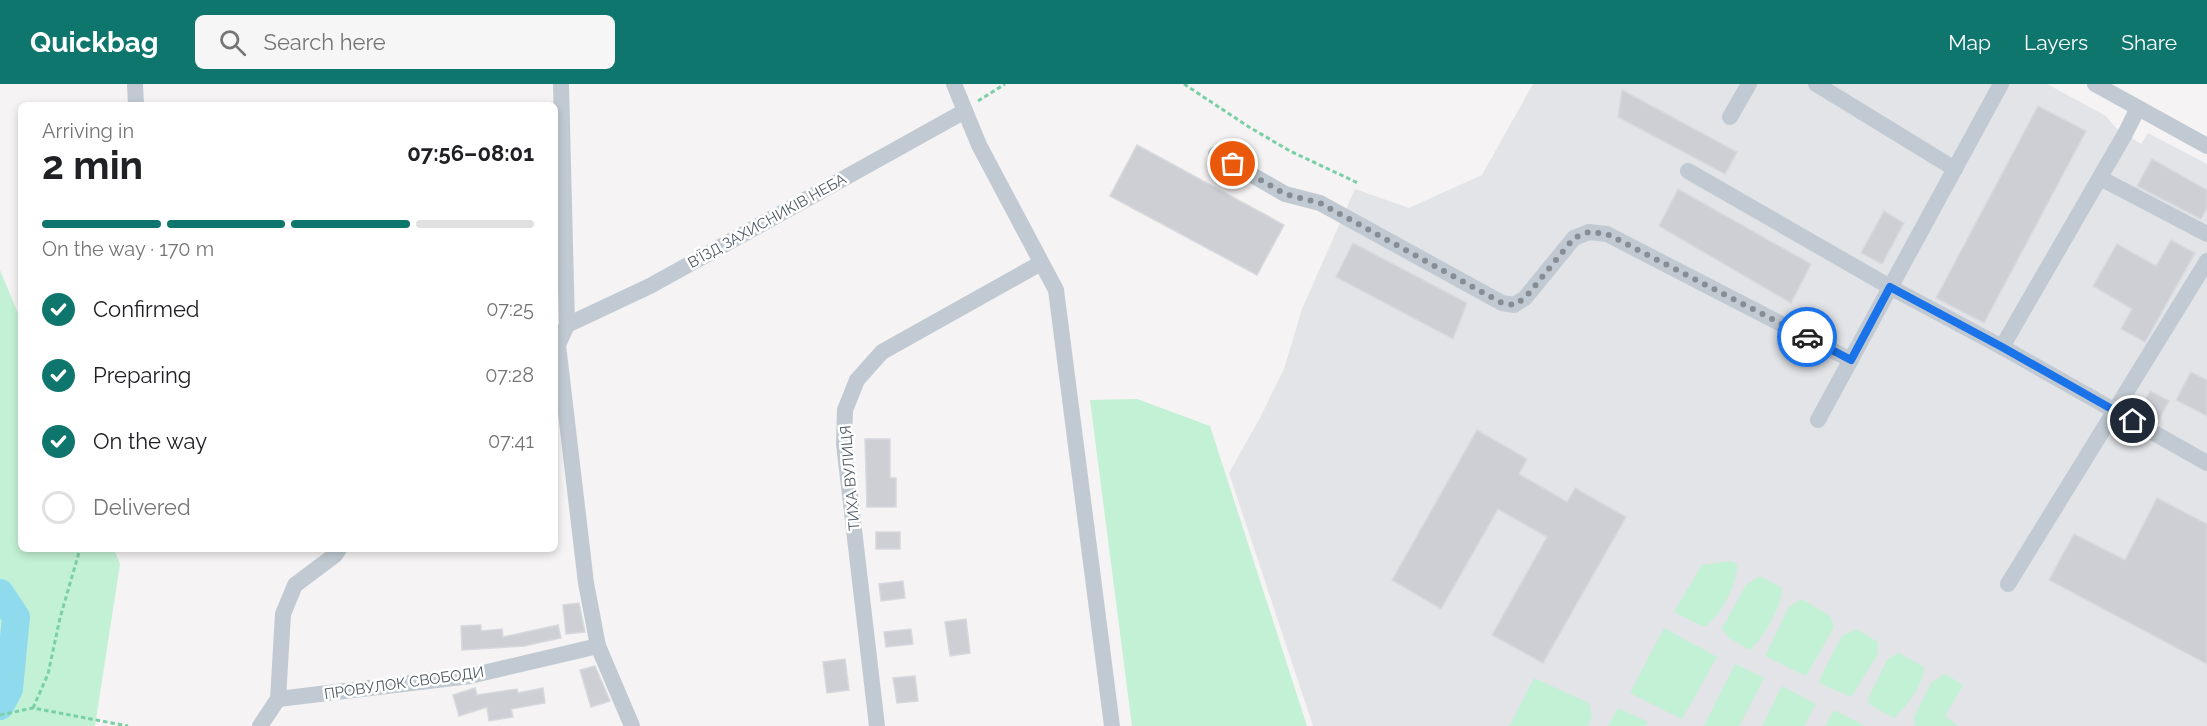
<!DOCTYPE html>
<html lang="en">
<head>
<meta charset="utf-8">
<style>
  body { margin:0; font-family:Raleway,sans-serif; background:#f6f6f6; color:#202124; height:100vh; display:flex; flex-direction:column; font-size:22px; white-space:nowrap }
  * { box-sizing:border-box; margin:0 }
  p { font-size:20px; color:#757577 }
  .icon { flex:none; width:33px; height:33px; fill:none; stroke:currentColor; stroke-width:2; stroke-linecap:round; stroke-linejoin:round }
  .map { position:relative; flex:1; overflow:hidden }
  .side { position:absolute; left:18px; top:18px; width:540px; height:450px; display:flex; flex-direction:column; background:#fff; border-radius:9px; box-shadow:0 3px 9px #0003 }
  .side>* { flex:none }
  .pin { position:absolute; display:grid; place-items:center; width:51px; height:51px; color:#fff; margin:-26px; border:3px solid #fff; border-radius:50%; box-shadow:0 2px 6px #0007 }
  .courier { position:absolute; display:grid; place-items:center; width:60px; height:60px; margin:-30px; border:4px solid #1a73e8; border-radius:50%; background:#fff; color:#222; box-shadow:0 2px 8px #0007 }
  .head em { font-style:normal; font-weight:700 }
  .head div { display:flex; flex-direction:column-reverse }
  .head { display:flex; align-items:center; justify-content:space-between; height:102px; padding:0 24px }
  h1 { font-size:39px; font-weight:700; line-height:45px }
  .bar { display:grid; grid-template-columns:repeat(4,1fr); gap:9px 6px; align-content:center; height:72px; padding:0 24px }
  .bar i { height:8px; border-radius:4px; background:#e0e0e0 }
  .bar .active { background:#0f766e }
  .bar p { grid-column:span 4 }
  ol { padding:0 24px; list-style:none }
  li { display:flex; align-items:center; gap:18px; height:66px }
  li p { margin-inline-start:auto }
  li .icon { padding:6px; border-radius:50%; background:#0f766e; color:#fff; stroke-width:4 }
  li:last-child { color:#757577 }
  li i { width:33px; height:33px; border:3px solid #e0e0e0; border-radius:50% }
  header { display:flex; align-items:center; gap:36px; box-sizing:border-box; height:84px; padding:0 30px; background:#0f766e; color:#fff }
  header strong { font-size:28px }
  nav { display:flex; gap:33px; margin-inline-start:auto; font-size:21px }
  .search { width:420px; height:54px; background:#f6f6f6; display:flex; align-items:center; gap:15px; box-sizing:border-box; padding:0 21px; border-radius:9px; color:#757577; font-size:22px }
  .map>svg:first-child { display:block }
  .airport { fill:#e2e4e7 }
  .green { fill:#c3f1d5 }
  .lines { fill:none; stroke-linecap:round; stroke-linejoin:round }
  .river { stroke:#90daee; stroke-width:28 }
  .building { fill:#cdcfd5; stroke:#d7d9de; stroke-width:1.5 }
  .path { stroke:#7ad0a6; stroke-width:3; stroke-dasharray:4.5 3; stroke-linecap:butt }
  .minor { stroke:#c1cad2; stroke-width:16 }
  .done { stroke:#868d94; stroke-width:6; stroke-dasharray:0 10.8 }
  .route { stroke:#1a73e8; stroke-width:8 }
  .labels { text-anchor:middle; stroke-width:5; stroke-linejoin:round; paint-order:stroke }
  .street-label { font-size:15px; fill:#4a5661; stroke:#fff }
</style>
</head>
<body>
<header>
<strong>Quickbag</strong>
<div class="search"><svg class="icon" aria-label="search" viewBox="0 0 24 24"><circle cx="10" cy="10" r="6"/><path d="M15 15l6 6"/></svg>Search here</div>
<nav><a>Map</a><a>Layers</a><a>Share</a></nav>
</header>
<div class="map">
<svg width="2207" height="642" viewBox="0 0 2207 642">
  <rect width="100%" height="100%" fill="#f5f3f3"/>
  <polygon class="airport" points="1533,0 2047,0 2106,32 2116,44 2141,60 2148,49 2207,80 2207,642 1313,642 1229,389 1261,332 1284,285 1302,225 1355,105 1409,124 1482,91"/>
  <g class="green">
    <polygon points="0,186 21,237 21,465 114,465 120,480 95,642 0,642"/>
    <polygon points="1137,315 1210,342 1307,642 1132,642 1090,316"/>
    <path d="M1730,477L1737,480C1738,499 1720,533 1704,543L1674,528L1702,481Z"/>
    <path d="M1760,492L1782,504C1782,522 1763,554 1750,566L1729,554L1722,545L1746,501Z"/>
    <polygon points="1802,515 1830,532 1834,543 1806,592 1765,572 1789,523"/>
    <polygon points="1664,544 1717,573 1682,635 1630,609"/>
    <polygon points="1856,545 1878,558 1878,570 1851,613 1819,599 1824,586 1842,552"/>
    <path d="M1899,569L1924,583C1923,601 1907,622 1894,634L1869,620V613L1887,576Z"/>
    <polygon points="1735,580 1764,594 1739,642 1704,642"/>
    <polygon points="1945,590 1963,601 1945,632 1958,642 1915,642 1914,633 1931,599"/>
    <polygon points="1534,594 1589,619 1592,633 1588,642 1508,642 1512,637"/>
    <polygon points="1782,602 1816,620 1804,642 1762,642"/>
    <polygon points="1618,624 1648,638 1645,642 1608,642"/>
    <polygon points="1834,626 1865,642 1825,642"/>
  </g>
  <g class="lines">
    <polyline class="river" points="0,509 16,533 9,605 0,622"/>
  </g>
  <g class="building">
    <polygon points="1622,6 1737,68 1725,90 1618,33"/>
    <polygon points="2038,22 2086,47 1984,239 1936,214"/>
    <polygon points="1137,61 1284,141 1257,191 1110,112"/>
    <polygon points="2152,75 2207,106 2207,124 2201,135 2137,102"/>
    <polygon points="1678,105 1811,180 1791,219 1659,142"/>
    <polygon points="1884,127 1904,139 1882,180 1861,169"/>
    <polygon points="2171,156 2195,169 2145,258 2121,245 2132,225 2093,202 2117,160 2156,182"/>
    <polygon points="1353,159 1467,219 1453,255 1336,193"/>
    <polygon points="2191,288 2207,296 2207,332 2176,316"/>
    <polygon points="2150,307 2169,317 2157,339 2139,328"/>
    <polygon points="1477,346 1527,375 1519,390 1567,418 1575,404 1626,433 1543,579 1492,551 1547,453 1498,425 1441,525 1392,496"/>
    <polygon points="865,355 890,355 890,394 896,394 896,423 867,423"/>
    <polygon points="2157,414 2207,440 2207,580 2049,496 2074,450 2125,476"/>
    <rect x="876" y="448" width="24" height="17"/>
    <polygon points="903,497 905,514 881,517 879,500"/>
    <polygon points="579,519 585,548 566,550 563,521"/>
    <polygon points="966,535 970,569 950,572 945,538"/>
    <polygon points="481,541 481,547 502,545 503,553 558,541 561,554 524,562 462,566 461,542"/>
    <polygon points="911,545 913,560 886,563 884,548"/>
    <polygon points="845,575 849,606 827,609 823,578"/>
    <polygon points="595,582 610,617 591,623 580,586"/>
    <polygon points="915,592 918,617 897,619 893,594"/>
    <polygon points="475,604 477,611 517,605 518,609 543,604 545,619 511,625 513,633 489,637 487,623 459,632 453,611"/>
  </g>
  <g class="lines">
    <g class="path">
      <polyline points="1184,0 1249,43 1290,67 1358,99"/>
      <polyline points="978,17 1005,0"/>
      <polyline points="33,624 48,590 60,534 80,465"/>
      <polyline points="0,631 33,624 128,642"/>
    </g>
    <g class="minor">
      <polyline points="135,0 136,21"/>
      <polyline points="561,0 567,241 558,261 586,499 598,562 632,642"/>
      <polyline points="954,0 979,61 1056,206 1112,642"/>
      <polyline points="1816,0 1955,85"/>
      <polyline points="2095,0 2207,62"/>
      <polyline points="2138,24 2125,50 2002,263 2207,379"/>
      <polyline points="1730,33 1749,0"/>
      <polyline points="1216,70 1285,110 1320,119 1502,219 1514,221 1525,214 1574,154 1589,148 1607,150 1851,276"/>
      <polyline points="1688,87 1890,203 2002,263"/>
      <polyline points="2100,94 2207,150"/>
      <polyline points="567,241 650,202 965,27"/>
      <polyline points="1818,336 2001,0"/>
      <polyline points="2008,500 2207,177"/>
      <polyline points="278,615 470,592 598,562"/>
      <polyline points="260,642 278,615 283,530 295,501 335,471 339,465"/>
      <polyline points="877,642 844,360 845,326 857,296 882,268 1041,179"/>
    </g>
  </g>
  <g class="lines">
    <polyline class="done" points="1233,80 1285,110 1320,119 1502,219 1514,221 1525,214 1574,154 1589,148 1607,150 1807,253"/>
    <polyline class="route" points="1807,253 1851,276 1890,203 2002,263 2133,337"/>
  </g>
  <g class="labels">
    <g class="street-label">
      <text transform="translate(767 137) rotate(-29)" y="5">В'ЇЗД ЗАХИСНИКІВ НЕБА</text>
      <text transform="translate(850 394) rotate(-95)" y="5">ТИХА ВУЛИЦЯ</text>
      <text transform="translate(404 599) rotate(-8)" y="5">ПРОВУЛОК СВОБОДИ</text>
    </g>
  </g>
</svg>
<div class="pin" style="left:1233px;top:80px;background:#ea580c"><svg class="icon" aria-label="bag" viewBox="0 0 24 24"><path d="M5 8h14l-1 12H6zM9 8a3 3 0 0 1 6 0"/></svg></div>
<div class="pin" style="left:2133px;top:337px;background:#1f2937"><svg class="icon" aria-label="home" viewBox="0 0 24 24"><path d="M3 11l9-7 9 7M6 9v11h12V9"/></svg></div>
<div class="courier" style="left:1807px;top:253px"><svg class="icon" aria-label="car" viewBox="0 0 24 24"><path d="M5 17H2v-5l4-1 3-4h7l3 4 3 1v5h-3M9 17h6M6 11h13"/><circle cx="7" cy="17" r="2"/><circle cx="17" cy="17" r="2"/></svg></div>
<section class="side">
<div class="head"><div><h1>2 min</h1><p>Arriving in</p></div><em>07:56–08:01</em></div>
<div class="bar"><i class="active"></i><i class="active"></i><i class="active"></i><i></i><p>On the way · 170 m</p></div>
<ol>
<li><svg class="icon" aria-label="check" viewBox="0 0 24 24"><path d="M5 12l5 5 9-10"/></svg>Confirmed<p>07:25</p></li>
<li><svg class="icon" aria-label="check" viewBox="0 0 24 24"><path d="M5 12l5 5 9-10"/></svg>Preparing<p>07:28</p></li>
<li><svg class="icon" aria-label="check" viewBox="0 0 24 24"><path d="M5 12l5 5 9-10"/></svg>On the way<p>07:41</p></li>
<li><i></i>Delivered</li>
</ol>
</section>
</div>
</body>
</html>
